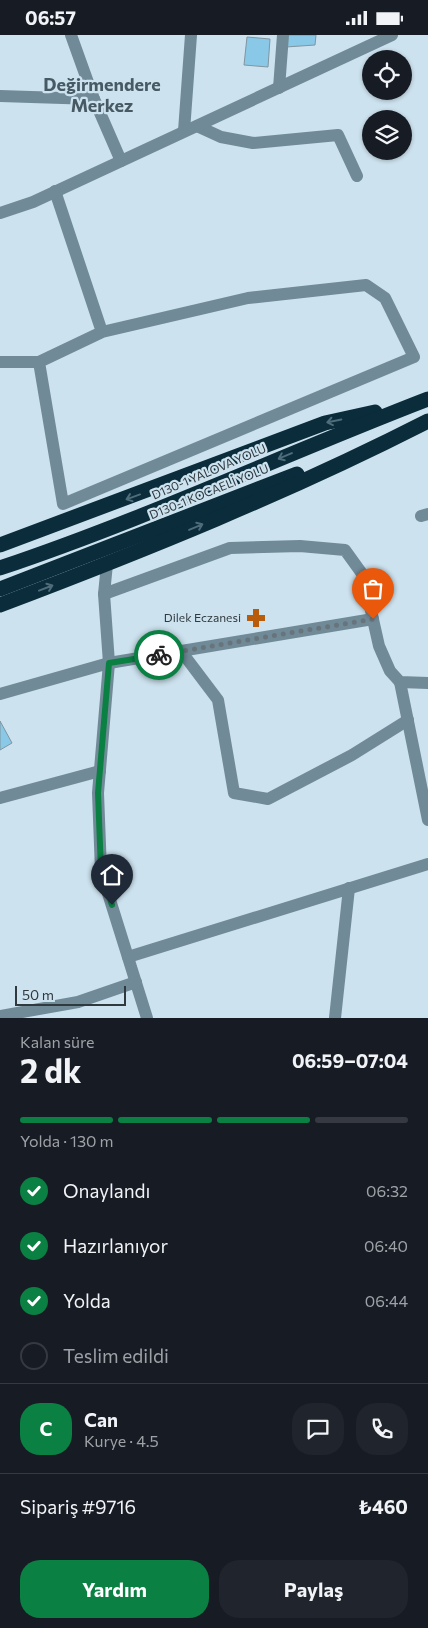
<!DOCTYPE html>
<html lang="tr">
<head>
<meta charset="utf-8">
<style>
  body { margin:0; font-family:Commissioner,sans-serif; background:#20242c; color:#f1f3f6; height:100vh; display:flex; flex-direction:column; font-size:19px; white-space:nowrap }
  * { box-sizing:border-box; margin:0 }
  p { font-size:16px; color:#9ea1a6 }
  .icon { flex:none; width:28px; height:28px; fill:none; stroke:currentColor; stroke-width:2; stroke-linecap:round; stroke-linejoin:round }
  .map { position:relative; height:983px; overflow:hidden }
  .panel { display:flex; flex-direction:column; background:#171b24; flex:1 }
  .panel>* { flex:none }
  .fabs { position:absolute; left:362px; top:15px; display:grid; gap:10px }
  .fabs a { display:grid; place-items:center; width:50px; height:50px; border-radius:50%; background:#171b24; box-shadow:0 1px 4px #0004; font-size:25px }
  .scale { position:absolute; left:15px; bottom:12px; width:111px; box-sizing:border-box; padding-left:5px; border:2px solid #30393e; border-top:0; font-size:14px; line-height:18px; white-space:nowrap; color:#30393e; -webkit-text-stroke:4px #cce2ee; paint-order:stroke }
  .pin { position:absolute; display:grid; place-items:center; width:42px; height:42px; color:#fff; margin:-51px -21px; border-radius:50% 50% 50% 0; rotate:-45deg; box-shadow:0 0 5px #0007 }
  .pin .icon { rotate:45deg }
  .courier { position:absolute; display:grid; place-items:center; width:50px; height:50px; margin:-25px; border:4px solid #0b8043; border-radius:50%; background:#fff; color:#222; box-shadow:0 1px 6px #0007 }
  .overview em { font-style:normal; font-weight:700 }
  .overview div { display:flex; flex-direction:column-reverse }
  .overview { display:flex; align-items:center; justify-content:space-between; height:85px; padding:0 20px }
  h1 { font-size:32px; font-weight:700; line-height:38px }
  .bar { display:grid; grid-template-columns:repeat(4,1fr); gap:8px 5px; align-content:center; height:60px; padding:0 20px }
  .bar i { height:6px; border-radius:4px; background:#363941 }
  .bar .active { background:#0b8043 }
  .bar p { grid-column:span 4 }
  .line { display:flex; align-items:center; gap:12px; padding:0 20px; border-top:1px solid #363941 }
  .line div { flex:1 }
  .round { display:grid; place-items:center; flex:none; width:52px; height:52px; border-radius:20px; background:#20242c }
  ol { padding:0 20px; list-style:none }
  li { display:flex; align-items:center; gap:15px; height:55px }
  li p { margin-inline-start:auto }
  li .icon { padding:5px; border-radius:50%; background:#0b8043; color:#fff; stroke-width:4 }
  li:last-child { color:#9ea1a6 }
  li i { width:28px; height:28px; border:2px solid #363941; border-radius:50% }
  .action { display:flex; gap:10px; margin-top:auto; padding:10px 20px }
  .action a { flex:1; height:58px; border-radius:20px; background:#0b8043; color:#fff; font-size:20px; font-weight:700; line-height:58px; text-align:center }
  .action a+a { background:#20242c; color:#f1f3f6 }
  .status { display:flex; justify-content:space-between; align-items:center; height:35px; padding:0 25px; background:#171b24; direction:ltr }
  .status svg { height:14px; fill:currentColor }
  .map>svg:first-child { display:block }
  .building { fill:#89c8e7; stroke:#8095a0 }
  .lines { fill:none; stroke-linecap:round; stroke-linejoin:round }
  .minor { stroke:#718a97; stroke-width:12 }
  .highway { stroke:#0a2c3b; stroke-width:15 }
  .oneway { stroke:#4e6c7a }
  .done { stroke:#67747c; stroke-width:5; stroke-dasharray:0 9 }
  .route { stroke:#0b8043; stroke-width:6 }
  .labels { text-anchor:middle; stroke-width:4.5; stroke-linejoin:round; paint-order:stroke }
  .street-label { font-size:12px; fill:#30393e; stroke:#cce2ee }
  .poi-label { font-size:12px; fill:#30393e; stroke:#cce2ee; text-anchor:end }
  .district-label { font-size:18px; font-weight:bold; fill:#475a64; stroke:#cce2ee }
</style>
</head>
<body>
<div class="status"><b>06:57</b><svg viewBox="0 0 49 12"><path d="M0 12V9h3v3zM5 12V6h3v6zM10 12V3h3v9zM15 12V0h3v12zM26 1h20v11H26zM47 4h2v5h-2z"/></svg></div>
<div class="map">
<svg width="428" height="983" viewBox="0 0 428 983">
  <rect width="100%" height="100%" fill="#cce2ee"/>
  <g class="building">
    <polygon points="287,0 316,0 315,10 286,12"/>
    <polygon points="247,2 270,4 268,32 244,30"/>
    <polygon points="0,686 12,708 0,715"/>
  </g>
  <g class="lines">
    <g class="minor">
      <polyline points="71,0 94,64 121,126"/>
      <polyline points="279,53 283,0"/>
      <polyline points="0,61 94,64"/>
      <polyline points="197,91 221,102 253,108 338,100 357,141"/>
      <polyline points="184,96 191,0"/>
      <polyline points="55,156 102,297 248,263 366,250 385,263 414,322 63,469 39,327 102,297"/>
      <polyline points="0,178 33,167 392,0"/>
      <polyline points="0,327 39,327"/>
      <polyline points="421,481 428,479"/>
      <polyline points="107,529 104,559 109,628 98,758 101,836 147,983"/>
      <polyline points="104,559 230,513 300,511 345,515 363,540 379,611 390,636 400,647 428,648"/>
      <polyline points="181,616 218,665 234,758 268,764 352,720 408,685"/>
      <polyline points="400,647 428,785"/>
      <polyline points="0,659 109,628 373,584"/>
      <polyline points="0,763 100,736"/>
      <polyline points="128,922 428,829"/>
      <polyline points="0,981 78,967 136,947"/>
      <polyline points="335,983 349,853"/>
    </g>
    <g class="highway">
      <polyline points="0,510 325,388 375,377"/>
      <path d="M0,533C146,484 285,419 428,364"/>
      <polyline points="0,554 297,439"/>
      <path d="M0,570C145,515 289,457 428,386"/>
    </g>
  </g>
  <defs><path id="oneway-shaft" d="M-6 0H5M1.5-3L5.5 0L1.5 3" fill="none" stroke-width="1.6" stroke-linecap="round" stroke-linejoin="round" transform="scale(1.25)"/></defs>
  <g class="oneway">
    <use href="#oneway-shaft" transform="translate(334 386) rotate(168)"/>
    <use href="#oneway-shaft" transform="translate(285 421) rotate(157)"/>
    <use href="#oneway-shaft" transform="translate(133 462) rotate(160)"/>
    <use href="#oneway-shaft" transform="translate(196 492) rotate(-23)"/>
    <use href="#oneway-shaft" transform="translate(46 553) rotate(-21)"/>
  </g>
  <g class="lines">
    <polyline class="done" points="159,620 373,584"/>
    <polyline class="route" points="112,870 101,836 98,758 109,628 159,620"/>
  </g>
  <defs>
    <g id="pharmacy-bare" transform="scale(1.5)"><path d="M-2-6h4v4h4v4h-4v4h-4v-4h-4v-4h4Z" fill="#b85b0b" stroke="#cce2ee" stroke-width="2.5" paint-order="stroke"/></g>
  </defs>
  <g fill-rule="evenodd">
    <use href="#pharmacy-bare" x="256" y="583"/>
  </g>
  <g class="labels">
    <g class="street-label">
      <text transform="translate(209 437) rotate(-23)" y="4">D130-1 YALOVA YOLU</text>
      <text transform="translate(209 457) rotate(-22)" y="4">D130-1 KOCAELİ YOLU</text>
    </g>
    <g class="poi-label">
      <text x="241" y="587">Dilek Eczanesi</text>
    </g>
    <g class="district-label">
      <text x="102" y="56">Değirmendere<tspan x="102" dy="21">Merkez</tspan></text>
    </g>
  </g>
</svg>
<div class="fabs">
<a><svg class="icon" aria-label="locate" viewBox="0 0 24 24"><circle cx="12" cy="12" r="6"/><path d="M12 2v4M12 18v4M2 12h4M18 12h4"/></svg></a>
<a><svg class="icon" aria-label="layers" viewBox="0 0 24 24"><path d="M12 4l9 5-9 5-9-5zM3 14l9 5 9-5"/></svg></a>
</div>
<div class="scale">50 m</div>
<div class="pin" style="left:373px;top:584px;background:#ea580c"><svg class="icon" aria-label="bag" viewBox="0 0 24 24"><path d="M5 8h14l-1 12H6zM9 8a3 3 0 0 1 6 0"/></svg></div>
<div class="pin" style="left:112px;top:870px;background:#1f2937"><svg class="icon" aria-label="home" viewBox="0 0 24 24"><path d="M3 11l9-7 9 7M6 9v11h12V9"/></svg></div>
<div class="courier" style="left:159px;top:620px"><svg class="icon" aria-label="bike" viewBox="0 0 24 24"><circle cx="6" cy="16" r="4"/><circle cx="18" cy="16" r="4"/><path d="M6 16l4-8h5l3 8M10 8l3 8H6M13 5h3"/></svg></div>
</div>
<section class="panel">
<div class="overview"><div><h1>2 dk</h1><p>Kalan süre</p></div><em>06:59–07:04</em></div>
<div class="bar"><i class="active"></i><i class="active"></i><i class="active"></i><i></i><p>Yolda · 130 m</p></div>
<ol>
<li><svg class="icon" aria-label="check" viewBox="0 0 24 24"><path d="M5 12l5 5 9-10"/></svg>Onaylandı<p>06:32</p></li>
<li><svg class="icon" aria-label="check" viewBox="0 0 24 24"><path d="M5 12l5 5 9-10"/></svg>Hazırlanıyor<p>06:40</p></li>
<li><svg class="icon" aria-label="check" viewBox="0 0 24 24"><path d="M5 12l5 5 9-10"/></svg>Yolda<p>06:44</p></li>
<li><i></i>Teslim edildi</li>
</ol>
<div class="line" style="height:90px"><b class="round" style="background:#0b8043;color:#fff">C</b><div><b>Can</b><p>Kurye · 4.5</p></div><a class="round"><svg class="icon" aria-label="chat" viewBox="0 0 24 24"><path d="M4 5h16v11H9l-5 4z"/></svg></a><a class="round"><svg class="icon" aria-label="phone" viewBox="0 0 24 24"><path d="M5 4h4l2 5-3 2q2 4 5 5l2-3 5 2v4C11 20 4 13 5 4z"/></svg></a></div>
<div class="line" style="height:65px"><div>Sipariş #9716</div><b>₺460</b></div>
<div class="action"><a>Yardım</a><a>Paylaş</a></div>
</section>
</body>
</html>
